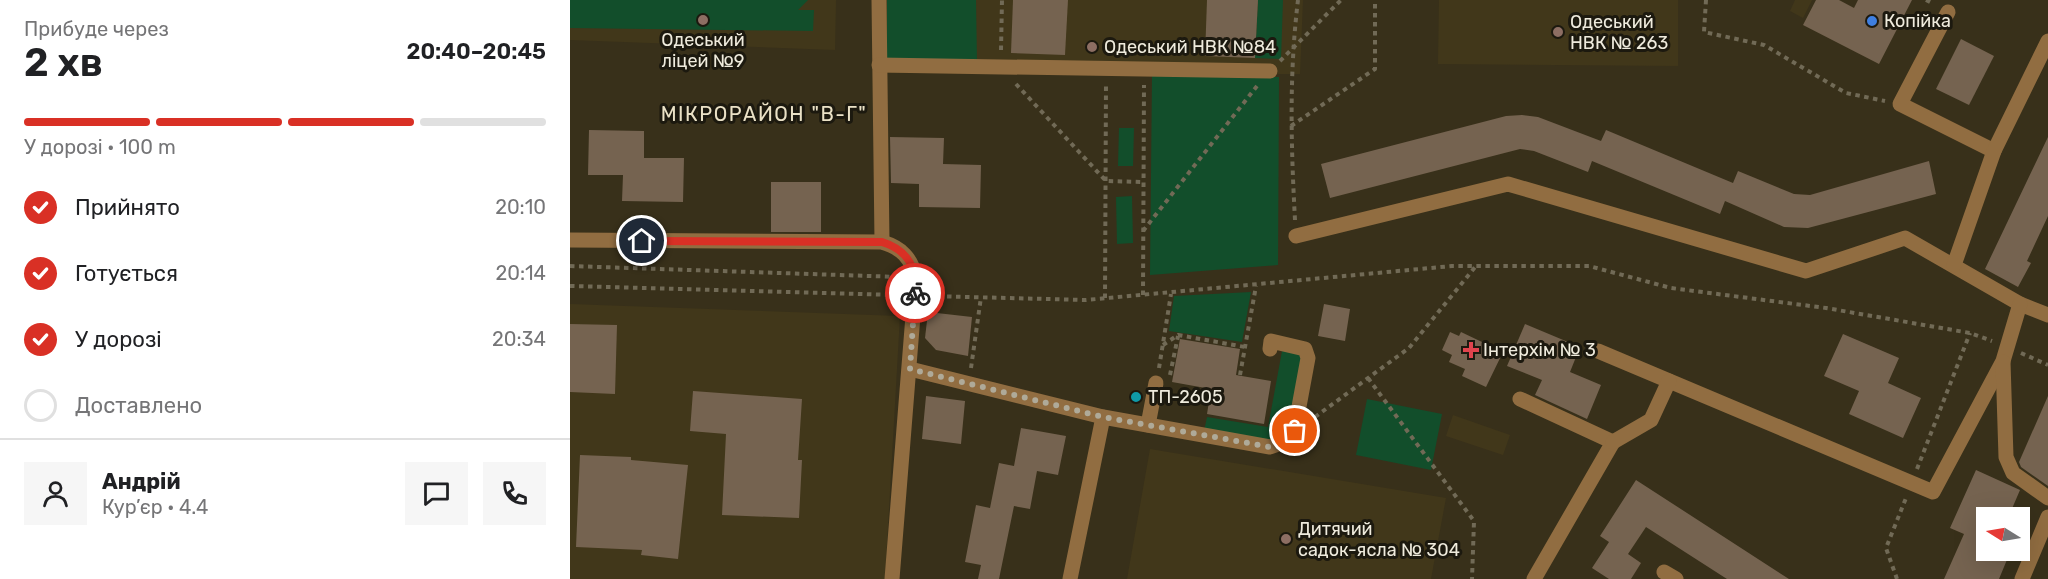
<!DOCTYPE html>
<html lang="uk">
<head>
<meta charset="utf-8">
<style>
  body { margin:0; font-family:Rubik,sans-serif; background:#f6f6f6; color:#202124; height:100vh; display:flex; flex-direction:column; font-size:22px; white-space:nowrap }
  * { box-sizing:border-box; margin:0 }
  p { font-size:20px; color:#757577 }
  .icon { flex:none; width:33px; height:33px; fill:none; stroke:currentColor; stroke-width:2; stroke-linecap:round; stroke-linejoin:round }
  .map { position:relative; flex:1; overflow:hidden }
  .details { display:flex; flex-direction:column; background:#fff; width:570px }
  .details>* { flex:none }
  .needle { width:39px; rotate:281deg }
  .tools { position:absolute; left:1406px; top:507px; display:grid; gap:12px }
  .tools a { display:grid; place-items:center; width:54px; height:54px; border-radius:0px; background:#fff; box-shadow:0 6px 24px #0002; font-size:30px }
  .pin { position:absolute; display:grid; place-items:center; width:51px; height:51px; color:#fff; margin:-26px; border:3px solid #fff; border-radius:50%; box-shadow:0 2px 6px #0007 }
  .courier { position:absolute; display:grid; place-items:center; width:60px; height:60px; margin:-30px; border:4px solid #d93025; border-radius:50%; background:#fff; color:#222; box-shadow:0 2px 8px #0007 }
  .headline em { font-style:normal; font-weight:600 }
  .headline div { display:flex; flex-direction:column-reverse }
  .headline { display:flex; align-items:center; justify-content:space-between; height:102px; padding:0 24px }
  h1 { font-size:39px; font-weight:600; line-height:45px }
  .bar { display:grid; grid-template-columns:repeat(4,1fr); gap:9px 6px; align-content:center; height:72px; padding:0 24px }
  .bar i { height:8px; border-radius:4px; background:#e0e0e0 }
  .bar .current { background:#d93025 }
  .bar p { grid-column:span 4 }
  .line { display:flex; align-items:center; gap:15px; padding:0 24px; border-top:2px solid #e0e0e0 }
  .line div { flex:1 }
  .round { display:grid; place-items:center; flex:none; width:63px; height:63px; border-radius:0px; background:#f6f6f6 }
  ol { padding:0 24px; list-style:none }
  li { display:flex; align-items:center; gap:18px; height:66px }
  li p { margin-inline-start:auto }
  li .icon { padding:6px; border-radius:50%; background:#d93025; color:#fff; stroke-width:4 }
  li:last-child { color:#757577 }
  li i { width:33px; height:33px; border:3px solid #e0e0e0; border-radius:50% }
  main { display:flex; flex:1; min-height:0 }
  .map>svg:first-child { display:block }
  .built { fill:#41371a }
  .green { fill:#124e2b }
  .building { fill:#756350 }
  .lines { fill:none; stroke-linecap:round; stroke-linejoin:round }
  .path { stroke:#716a56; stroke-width:4; stroke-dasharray:4.5 4.5; stroke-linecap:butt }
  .minor { stroke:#916d41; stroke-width:15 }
  .done { stroke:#afaa99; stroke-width:6; stroke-dasharray:0 10.8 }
  .route { stroke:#d93025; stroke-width:8 }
  .education-dot { fill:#8d6e63; stroke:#1c190f; stroke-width:2 }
  .shop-dot { fill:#3f7fe0; stroke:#1c190f; stroke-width:2 }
  .health-dot { fill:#e0444e; stroke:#1c190f; stroke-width:2 }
  .culture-dot { fill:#0f9aa8; stroke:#1c190f; stroke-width:2 }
  .labels { text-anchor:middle; stroke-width:6; stroke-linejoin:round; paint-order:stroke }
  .poi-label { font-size:18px; fill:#efebdd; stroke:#1c190f; text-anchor:start }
  .neighbourhood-label { font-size:20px; letter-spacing:1.5px; fill:#eae1c6; stroke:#1c190f }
</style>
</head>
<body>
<main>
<section class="details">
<div class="headline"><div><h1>2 хв</h1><p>Прибуде через</p></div><em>20:40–20:45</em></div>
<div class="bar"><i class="current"></i><i class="current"></i><i class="current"></i><i></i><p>У дорозі · 100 m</p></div>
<ol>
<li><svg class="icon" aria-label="check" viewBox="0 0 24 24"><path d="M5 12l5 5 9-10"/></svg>Прийнято<p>20:10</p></li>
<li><svg class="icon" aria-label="check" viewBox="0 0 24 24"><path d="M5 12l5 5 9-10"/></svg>Готується<p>20:14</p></li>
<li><svg class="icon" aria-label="check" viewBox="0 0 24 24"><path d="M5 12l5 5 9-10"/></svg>У дорозі<p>20:34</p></li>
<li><i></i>Доставлено</li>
</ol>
<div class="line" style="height:108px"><a class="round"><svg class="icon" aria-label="person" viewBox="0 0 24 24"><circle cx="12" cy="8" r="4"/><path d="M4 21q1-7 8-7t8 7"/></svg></a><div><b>Андрій</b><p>Кур’єр · 4.4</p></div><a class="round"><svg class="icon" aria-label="chat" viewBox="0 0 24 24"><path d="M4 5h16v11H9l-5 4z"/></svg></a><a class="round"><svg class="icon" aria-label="phone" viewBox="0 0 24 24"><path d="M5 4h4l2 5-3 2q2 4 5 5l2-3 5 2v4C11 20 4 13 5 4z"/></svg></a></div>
</section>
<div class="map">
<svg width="1478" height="579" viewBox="0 0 1478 579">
  <rect width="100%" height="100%" fill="#38301a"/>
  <g class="built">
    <polygon points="0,0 266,0 265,50 0,40"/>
    <polygon points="313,0 733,0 730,74 314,73"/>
    <polygon points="869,0 1108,0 1108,66 868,64"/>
    <polygon points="1225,0 1242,0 1233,18 1220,11"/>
    <polygon points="0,304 330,316 315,579 0,579"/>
    <polygon points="883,415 940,435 933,455 876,436"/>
    <polygon points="580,449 876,498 861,579 557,579"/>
  </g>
  <g class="green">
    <polygon points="0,0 238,0 228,10 244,10 243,31 0,28"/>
    <polygon points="317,0 406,0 407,62 317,63"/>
    <polygon points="688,0 713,0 711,59 685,58"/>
    <polygon points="582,76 709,77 708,265 580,275"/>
    <polygon points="549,128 564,128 563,166 548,166"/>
    <polygon points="562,196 563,243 547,244 546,197"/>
    <polygon points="681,292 672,342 599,331 604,296"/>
    <polygon points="712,351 731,354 733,360 719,433 696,442 634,431 637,417 698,427"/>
    <polygon points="797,399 872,414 861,470 786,455"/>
  </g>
  <g class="building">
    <polygon points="443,0 498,0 495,55 441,53"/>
    <polygon points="637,0 688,0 685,58 635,56"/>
    <polygon points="1246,0 1269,0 1284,8 1288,0 1342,0 1309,64 1233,25"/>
    <polygon points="1391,39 1424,56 1399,105 1366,89"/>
    <polygon points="952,115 968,117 1031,141 1036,130 1163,183 1168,171 1224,194 1240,195 1359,161 1366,194 1238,228 1214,227 1155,201 1150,214 1022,161 1018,172 964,151 950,149 760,198 751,164 936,116"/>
    <polygon points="19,130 74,131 74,158 114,158 113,202 52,201 53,175 18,175"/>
    <polygon points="320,137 374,138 373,164 411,165 410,208 349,207 349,184 321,183"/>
    <polygon points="1478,137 1478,216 1457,261 1461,263 1448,287 1415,269"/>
    <rect x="201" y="182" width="50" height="50"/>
    <polygon points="754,304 780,309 775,341 748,336"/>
    <polygon points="358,312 402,317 398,356 366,350 355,338"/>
    <polygon points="0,324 47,325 45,394 0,392"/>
    <polygon points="955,324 1010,347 1000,372 1031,385 1017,419 965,395 972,380 937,366"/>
    <polygon points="880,332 889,336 891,332 933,352 916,387 892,376 895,369 879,362 882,355 872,350"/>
    <polygon points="1273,334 1329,358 1318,383 1351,398 1333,438 1279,414 1289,391 1254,376"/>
    <polygon points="610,339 670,349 666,375 701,381 694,424 637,414 641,389 602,382"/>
    <polygon points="123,391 232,399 228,460 232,460 229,518 152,515 156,434 120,431"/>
    <polygon points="356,396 395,401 391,444 352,439"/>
    <polygon points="1478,396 1478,486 1451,467 1449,462"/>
    <polygon points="451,428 496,436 488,475 467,471 460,509 444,506 429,579 408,579 411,565 395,562 406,505 420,508 429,463 444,466"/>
    <polygon points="10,455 61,457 61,460 118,465 108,559 71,555 72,550 6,547"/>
    <polygon points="1406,470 1450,490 1438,518 1416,518 1416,550 1441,550 1429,579 1374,579 1394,534 1380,528"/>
    <polygon points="1066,480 1219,579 1157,579 1076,527 1058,554 1071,563 1061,579 1039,579 1022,568 1039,542 1030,536"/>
  </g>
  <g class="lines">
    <g class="path">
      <polyline points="1136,0 1134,32 1194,45 1276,93 1315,101"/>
      <polyline points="1356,0 1364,4"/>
      <polyline points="431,50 432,0"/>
      <polyline points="710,61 771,0"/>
      <polyline points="446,84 536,181 573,182"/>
      <polyline points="721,126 805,69 805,0"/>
      <path d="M725,220C721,146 719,74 728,0"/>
      <polyline points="573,231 687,86"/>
      <polyline points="0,266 330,277"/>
      <polyline points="0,286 328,295"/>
      <polyline points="573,295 574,85"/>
      <polyline points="359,296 516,300 882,266 1019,266 1101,288 1256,308 1400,333 1422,341"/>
      <polyline points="535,298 536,83"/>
      <polyline points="593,345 608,335 675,347"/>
      <polyline points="1451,353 1478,365"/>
      <polyline points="401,368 411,297"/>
      <polyline points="589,368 601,294"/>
      <polyline points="600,375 608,336"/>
      <polyline points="670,375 686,286"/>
      <polyline points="798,378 904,521 902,579"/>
      <polyline points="745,417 839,348 906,266"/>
      <polyline points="1347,469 1400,333"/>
      <polyline points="1327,579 1316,548 1336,498"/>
    </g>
    <g class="minor">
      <polyline points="309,0 312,242"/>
      <polyline points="1378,12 1330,104 1424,151"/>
      <polyline points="309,65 700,71"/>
      <polyline points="726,236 938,184 1236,271 1335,238 1450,304 1478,315"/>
      <path d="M0,240L312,242C332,248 341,258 346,278L322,579"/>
      <polyline points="1384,265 1424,151 1478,41"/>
      <polyline points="1028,351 1363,492 1433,361 1450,304"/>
      <polyline points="1433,362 1436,457 1443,473 1478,498"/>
      <polyline points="340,369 533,417 700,447 723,439 738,358 735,349 701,341 700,349"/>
      <polyline points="950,399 1043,442 964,579"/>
      <polyline points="578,425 586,383"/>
      <polyline points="1043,442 1081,420 1099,381"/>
      <polyline points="1094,572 1106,579"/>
      <polyline points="500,579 533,417"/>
      <polyline points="1452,579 1478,517"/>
    </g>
  </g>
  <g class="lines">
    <polyline class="done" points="345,293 340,369 533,417 700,447 723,439 725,431"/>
    <path class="route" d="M72,241L312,242C338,250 347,267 345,293"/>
  </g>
  <g class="education-dot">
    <circle cx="133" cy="20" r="6"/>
    <circle cx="988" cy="32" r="6"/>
    <circle cx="522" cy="47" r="6"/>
    <circle cx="716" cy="539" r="6"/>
  </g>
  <circle class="shop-dot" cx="1302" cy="21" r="6"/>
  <path class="health-dot" d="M898 341h6v6h6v6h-6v6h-6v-6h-6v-6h6z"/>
  <circle class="culture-dot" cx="566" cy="397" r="6"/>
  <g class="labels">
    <g class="poi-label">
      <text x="1314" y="27">Копійка</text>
      <text x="1000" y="28">Одеський<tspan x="1000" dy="21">НВК № 263</tspan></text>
      <text x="133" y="46" text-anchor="middle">Одеський<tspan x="133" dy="21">ліцей №9</tspan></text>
      <text x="534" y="53">Одеський НВК №84</text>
      <text x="913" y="356">Інтерхім № 3</text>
      <text x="578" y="403">ТП-2605</text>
      <text x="728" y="535">Дитячий<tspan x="728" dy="21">садок-ясла № 304</tspan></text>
    </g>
    <g class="neighbourhood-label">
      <text x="194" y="121">МІКРОРАЙОН "В-Г"</text>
    </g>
  </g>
</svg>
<div class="tools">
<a><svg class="needle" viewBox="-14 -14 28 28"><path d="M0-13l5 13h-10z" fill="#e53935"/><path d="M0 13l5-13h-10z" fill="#757577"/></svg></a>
</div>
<div class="pin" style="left:725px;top:431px;background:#ea580c"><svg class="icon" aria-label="bag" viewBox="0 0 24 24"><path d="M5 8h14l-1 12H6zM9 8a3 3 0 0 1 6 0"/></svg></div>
<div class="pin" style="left:72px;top:241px;background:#1f2937"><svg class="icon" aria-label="home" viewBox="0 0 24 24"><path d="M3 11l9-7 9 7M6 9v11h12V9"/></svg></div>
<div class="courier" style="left:345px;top:293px"><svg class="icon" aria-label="bike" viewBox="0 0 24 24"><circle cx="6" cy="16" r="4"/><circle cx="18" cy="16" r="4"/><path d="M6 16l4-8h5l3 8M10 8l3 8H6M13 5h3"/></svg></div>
</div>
</main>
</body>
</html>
